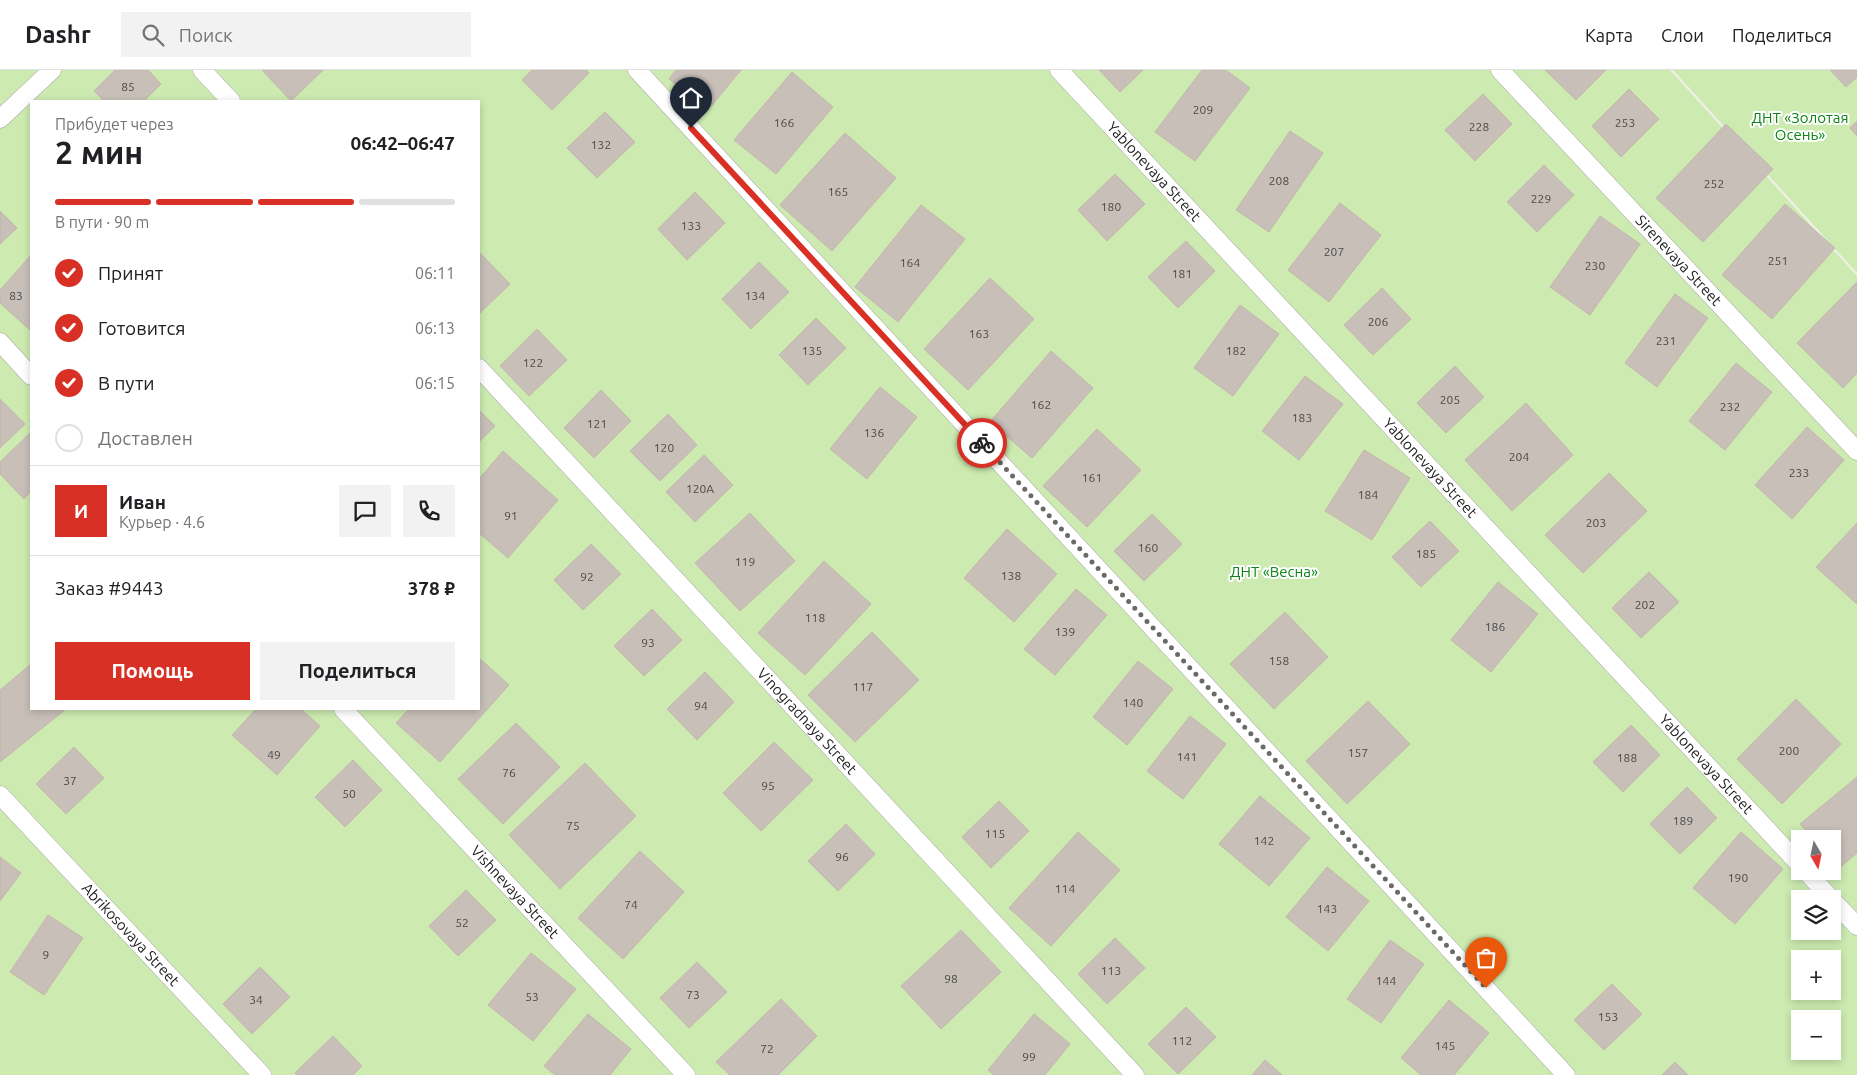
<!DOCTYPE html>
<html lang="ru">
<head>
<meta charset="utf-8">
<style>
  body { margin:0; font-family:Ubuntu,sans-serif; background:#f2f2f2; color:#202124; height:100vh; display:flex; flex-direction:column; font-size:19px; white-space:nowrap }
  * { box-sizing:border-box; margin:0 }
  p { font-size:16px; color:#757577 }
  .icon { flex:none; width:28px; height:28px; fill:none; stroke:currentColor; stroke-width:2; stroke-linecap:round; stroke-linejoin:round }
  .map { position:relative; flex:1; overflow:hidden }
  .panel { position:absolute; left:30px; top:30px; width:450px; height:610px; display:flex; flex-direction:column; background:#fff; border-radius:0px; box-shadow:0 2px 8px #0003 }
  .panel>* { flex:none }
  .needle { width:32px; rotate:171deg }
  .tools { position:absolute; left:1791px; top:760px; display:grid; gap:10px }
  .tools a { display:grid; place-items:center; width:50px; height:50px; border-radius:0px; background:#fff; box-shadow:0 2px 8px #0003; font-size:25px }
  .pin { position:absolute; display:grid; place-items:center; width:42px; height:42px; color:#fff; margin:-51px -21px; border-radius:50% 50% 50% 0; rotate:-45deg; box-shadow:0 0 5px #0007 }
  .pin .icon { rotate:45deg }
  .courier { position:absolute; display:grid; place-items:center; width:50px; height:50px; margin:-25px; border:4px solid #d93025; border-radius:50%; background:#fff; color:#222; box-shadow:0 1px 6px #0007 }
  .headline em { font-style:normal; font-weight:600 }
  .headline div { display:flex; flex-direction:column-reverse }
  .headline { display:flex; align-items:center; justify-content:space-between; height:85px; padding:0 25px }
  h1 { font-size:32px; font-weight:600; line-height:38px }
  .bar { display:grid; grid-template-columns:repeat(4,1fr); gap:8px 5px; align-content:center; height:60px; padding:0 25px }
  .bar i { height:6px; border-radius:4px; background:#e0e0e0 }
  .bar .active { background:#d93025 }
  .bar p { grid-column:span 4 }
  .line { display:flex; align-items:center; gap:12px; padding:0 25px; border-top:1px solid #e0e0e0 }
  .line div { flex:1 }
  .round { display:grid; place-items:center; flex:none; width:52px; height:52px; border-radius:0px; background:#f2f2f2 }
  ol { padding:0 25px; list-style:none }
  li { display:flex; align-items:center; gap:15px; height:55px }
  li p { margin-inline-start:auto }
  li .icon { padding:5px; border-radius:50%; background:#d93025; color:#fff; stroke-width:4 }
  li:last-child { color:#757577 }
  li i { width:28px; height:28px; border:2px solid #e0e0e0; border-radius:50% }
  .action { display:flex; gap:10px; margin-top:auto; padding:10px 25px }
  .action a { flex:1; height:58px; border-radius:0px; background:#d93025; color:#fff; font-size:20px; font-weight:600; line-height:58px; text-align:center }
  .action a+a { background:#f2f2f2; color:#202124 }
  header { display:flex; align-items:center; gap:30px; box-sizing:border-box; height:70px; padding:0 25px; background:#fff; border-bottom:1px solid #e0e0e0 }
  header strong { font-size:24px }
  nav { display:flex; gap:28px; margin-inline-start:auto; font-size:18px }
  .search { width:350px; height:45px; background:#f2f2f2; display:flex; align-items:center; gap:12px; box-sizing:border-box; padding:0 18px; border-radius:0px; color:#757577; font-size:19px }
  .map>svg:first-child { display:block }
  .grass { fill:#cdebb0; fill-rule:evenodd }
  .building { fill:#c7bfb8; stroke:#c4b6ab }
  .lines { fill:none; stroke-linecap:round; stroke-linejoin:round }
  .lane-casing { stroke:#a9a9a9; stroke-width:19 }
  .lane { stroke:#fff; stroke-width:18 }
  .done { stroke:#6b6a68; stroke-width:5; stroke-dasharray:0 9 }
  .route { stroke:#d93025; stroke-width:6 }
  .labels { text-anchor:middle; stroke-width:4; stroke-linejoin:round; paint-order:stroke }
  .number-label { font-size:12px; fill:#4b4948 }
  .park-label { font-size:15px; fill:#0c8416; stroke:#fff }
  .street-label { font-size:15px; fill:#222; stroke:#fff }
</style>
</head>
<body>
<header>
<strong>Dashr</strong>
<div class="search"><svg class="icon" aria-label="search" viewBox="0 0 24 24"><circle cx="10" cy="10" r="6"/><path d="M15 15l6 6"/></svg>Поиск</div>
<nav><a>Карта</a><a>Слои</a><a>Поделиться</a></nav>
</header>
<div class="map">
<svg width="1857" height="1005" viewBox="0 0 1857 1005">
  <rect width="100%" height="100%" fill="#f2efe9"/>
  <g class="grass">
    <path d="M0,0H1670L1857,206V1005H0ZM31,31H479V639H31ZM1800,769H1832V801H1800ZM1800,829H1832V861H1800ZM1800,889H1832V921H1800ZM1800,949H1832V981H1800Z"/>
    <polygon points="1673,0 1857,0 1857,203"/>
  </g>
  <g class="building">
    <polygon points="115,0 148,0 161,14 144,31 104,31 94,21"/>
    <polygon points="262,0 323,0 291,31"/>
    <polygon points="532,0 586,0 589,3 552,40 522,10"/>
    <polygon points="676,0 741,0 708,40 669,9"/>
    <polygon points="1099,0 1143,0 1120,22"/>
    <polygon points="1202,0 1226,0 1250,18 1195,91 1155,62"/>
    <polygon points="1545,0 1606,0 1576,30"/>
    <polygon points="1830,0 1857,0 1857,7 1846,17"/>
    <polygon points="792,2 833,37 776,104 734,70"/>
    <polygon points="1629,19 1659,49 1621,87 1592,56"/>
    <polygon points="1483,24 1512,54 1475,91 1445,60"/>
    <polygon points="605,42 635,72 597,108 567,78"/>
    <polygon points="1857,51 1857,66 1850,58"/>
    <polygon points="1726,54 1773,99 1703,172 1656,128"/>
    <polygon points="1290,61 1323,83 1269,162 1236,140"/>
    <polygon points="845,63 896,108 832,181 780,135"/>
    <polygon points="1544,95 1574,125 1537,162 1507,132"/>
    <polygon points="1115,104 1145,134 1107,171 1078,140"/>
    <polygon points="695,122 725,153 687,190 658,159"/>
    <polygon points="1340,133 1381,165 1329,232 1288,200"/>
    <polygon points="1785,134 1835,178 1772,249 1722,205"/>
    <polygon points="921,135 965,169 898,252 855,217"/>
    <polygon points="0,141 17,158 0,174"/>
    <polygon points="1600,146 1640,174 1590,245 1550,217"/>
    <polygon points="1186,171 1215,201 1178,238 1148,207"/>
    <polygon points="480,183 510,214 479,244 479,185"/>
    <polygon points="31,185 31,261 0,233 0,220"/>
    <polygon points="759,192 789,222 751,259 722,229"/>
    <polygon points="990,208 1034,249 968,320 924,279"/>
    <polygon points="1857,212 1857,303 1843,318 1797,273"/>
    <polygon points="1382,218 1411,249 1373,285 1344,255"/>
    <polygon points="1675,224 1708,248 1657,317 1625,293"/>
    <polygon points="1240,235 1279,264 1233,326 1194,298"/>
    <polygon points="816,248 846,278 808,315 779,285"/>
    <polygon points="537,259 567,290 529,326 500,296"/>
    <polygon points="1051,281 1093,318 1032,388 990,352"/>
    <polygon points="1736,293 1772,322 1725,380 1689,351"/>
    <polygon points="1455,296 1484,327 1446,363 1417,333"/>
    <polygon points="1305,306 1343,334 1299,390 1262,361"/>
    <polygon points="880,317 917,347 867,409 830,379"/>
    <polygon points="601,320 631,351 594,388 564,358"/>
    <polygon points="0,329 25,354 0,378"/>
    <polygon points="1526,333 1573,385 1512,441 1465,390"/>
    <polygon points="479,340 495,356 479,372"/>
    <polygon points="668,344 697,375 660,411 630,381"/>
    <polygon points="1807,357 1844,390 1792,449 1755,415"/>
    <polygon points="1097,359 1141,400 1087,457 1043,416"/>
    <polygon points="31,362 31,421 24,429 0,404 0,392"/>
    <polygon points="1364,380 1410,408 1372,470 1325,441"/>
    <polygon points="503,381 558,430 508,488 479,463 479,409"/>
    <polygon points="704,385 733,415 695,452 666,422"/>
    <polygon points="1609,403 1647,441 1583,503 1545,465"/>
    <polygon points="750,443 795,491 740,541 695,493"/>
    <polygon points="1152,444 1182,474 1144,511 1114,481"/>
    <polygon points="1430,451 1459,481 1421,517 1392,487"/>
    <polygon points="1857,453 1857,534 1816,497"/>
    <polygon points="1007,459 1057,504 1014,552 964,508"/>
    <polygon points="591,474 621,504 583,540 554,510"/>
    <polygon points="824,491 871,534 805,605 758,563"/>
    <polygon points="1649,502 1679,532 1641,568 1612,538"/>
    <polygon points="1498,512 1538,544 1491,602 1451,570"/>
    <polygon points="1076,519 1107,545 1055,605 1024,579"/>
    <polygon points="652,539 682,570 644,606 614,576"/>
    <polygon points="1285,542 1328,587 1274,639 1230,594"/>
    <polygon points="872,562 919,610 855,672 808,625"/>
    <polygon points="479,588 509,615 440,692 396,653 409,639 479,639"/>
    <polygon points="1138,591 1173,619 1127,675 1093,647"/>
    <polygon points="31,594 31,639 66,639 0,692 0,620"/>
    <polygon points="705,602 734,632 697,670 667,639"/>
    <polygon points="1796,629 1841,674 1782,734 1737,689"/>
    <polygon points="1368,631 1410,674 1347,734 1306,691"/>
    <polygon points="256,639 301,639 320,656 277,705 232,665"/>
    <polygon points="1190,646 1226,674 1183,729 1147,701"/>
    <polygon points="516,653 560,697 503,754 458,709"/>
    <polygon points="1631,655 1660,685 1623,722 1593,692"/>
    <polygon points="774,672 813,710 761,761 723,723"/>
    <polygon points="74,677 104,708 66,744 36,714"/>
    <polygon points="353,690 382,720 345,757 315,727"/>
    <polygon points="585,693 636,746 560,819 509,765"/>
    <polygon points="1857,707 1857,783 1838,799 1832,792 1832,769 1813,769 1800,754"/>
    <polygon points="1687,717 1717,748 1680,784 1650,754"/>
    <polygon points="1260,726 1310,768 1269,816 1219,774"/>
    <polygon points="999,731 1029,761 991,798 962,767"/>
    <polygon points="846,754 875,784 838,821 808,791"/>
    <polygon points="1078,762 1120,800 1051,876 1009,838"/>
    <polygon points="1741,762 1783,799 1735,854 1693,818"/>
    <polygon points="640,781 684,822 623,889 578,848"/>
    <polygon points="0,787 21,803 0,831"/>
    <polygon points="1327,797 1369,831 1328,881 1286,847"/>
    <polygon points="466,820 496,850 458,886 429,856"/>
    <polygon points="48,845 83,868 44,925 10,902"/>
    <polygon points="961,860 1001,902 941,959 901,916"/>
    <polygon points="1115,868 1145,898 1107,934 1078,904"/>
    <polygon points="1390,870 1424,894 1381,953 1347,929"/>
    <polygon points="531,883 576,919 533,971 488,935"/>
    <polygon points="697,892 727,922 689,958 660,928"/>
    <polygon points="260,897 290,927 252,964 223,934"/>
    <polygon points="1612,914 1642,944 1604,980 1574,950"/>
    <polygon points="781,929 817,966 778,1005 730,1005 716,992"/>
    <polygon points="1449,930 1489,963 1454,1005 1421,1005 1401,988"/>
    <polygon points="1186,937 1216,967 1178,1004 1148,974"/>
    <polygon points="588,944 631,979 610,1005 555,1005 544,996"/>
    <polygon points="1034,944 1070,974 1045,1005 994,1005 988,1000"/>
    <polygon points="333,966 362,996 353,1005 297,1005 295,1003"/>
    <polygon points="1265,990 1282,1005 1252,1005"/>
    <polygon points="1675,992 1688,1005 1662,1005"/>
  </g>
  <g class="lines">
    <g class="lane-casing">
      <g id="lane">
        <polyline points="202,0 231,31"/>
        <polyline points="637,0 1566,1005"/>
        <path id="s1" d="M1059,0L1800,795"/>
        <path id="s2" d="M1500,0L1857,381"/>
        <polyline points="0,49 52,0"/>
        <polyline points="0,272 31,306"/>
        <path id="s3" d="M479,298L1135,1005"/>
        <path id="s4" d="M343,639L686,1005"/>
        <path id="s5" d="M0,725L262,1005"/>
        <polyline points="1806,801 1831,829"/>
        <polyline points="1832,830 1857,856"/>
      </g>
    </g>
    <use href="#lane" class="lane"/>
  </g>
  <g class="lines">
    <polyline class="done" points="982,373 1486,918"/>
    <polyline class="route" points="691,58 982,373"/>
  </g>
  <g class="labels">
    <g class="number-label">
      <text x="128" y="21">85</text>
      <text x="1203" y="44">209</text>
      <text x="784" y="57">166</text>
      <text x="1625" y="57">253</text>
      <text x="1479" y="61">228</text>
      <text x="601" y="79">132</text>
      <text x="1279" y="115">208</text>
      <text x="1714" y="118">252</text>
      <text x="838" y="126">165</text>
      <text x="1541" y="133">229</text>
      <text x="1111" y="141">180</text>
      <text x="691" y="160">133</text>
      <text x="1334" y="186">207</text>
      <text x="1778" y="195">251</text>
      <text x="910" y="197">164</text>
      <text x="1595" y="200">230</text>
      <text x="1182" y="208">181</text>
      <text x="16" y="230">83</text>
      <text x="755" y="230">134</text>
      <text x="1378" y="256">206</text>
      <text x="979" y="268">163</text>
      <text x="1666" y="275">231</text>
      <text x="812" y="285">135</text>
      <text x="1236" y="285">182</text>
      <text x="533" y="297">122</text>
      <text x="1450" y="334">205</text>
      <text x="1041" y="339">162</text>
      <text x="1730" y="341">232</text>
      <text x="1302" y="352">183</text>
      <text x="597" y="358">121</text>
      <text x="874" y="367">136</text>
      <text x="664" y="382">120</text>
      <text x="1519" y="391">204</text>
      <text x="1799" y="407">233</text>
      <text x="1092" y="412">161</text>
      <text x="700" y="423">120А</text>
      <text x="1368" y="429">184</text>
      <text x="511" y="450">91</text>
      <text x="1596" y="457">203</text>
      <text x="1148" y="482">160</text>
      <text x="1426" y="488">185</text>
      <text x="745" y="496">119</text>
      <text x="1011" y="510">138</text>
      <text x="587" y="511">92</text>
      <text x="1645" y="539">202</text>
      <text x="815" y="552">118</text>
      <text x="1495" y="561">186</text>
      <text x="1065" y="566">139</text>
      <text x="648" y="577">93</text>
      <text x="1279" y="595">158</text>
      <text x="863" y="621">117</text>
      <text x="1133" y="637">140</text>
      <text x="701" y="640">94</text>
      <text x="1789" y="685">200</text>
      <text x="1358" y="687">157</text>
      <text x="274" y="689">49</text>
      <text x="1187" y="691">141</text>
      <text x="1627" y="692">188</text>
      <text x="509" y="707">76</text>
      <text x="70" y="715">37</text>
      <text x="768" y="720">95</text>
      <text x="349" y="728">50</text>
      <text x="1683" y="755">189</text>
      <text x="573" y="760">75</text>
      <text x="995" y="768">115</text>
      <text x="1264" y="775">142</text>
      <text x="842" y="791">96</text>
      <text x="1738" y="812">190</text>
      <text x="1065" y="823">114</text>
      <text x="631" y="839">74</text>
      <text x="1327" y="843">143</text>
      <text x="462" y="857">52</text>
      <text x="46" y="889">9</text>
      <text x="1111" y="905">113</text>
      <text x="951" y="913">98</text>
      <text x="1386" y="915">144</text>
      <text x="693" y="929">73</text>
      <text x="532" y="931">53</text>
      <text x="256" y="934">34</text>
      <text x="1608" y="951">153</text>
      <text x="1182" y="975">112</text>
      <text x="1445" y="980">145</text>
      <text x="767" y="983">72</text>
      <text x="1029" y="991">99</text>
    </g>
    <g class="park-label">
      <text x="1800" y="53">ДНТ «Золотая<tspan x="1800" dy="17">Осень»</tspan></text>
      <text x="1274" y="507">ДНТ «Весна»</text>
    </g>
    <g class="street-label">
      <text dy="5" stroke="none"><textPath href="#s1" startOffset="139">Yablonevaya Street</textPath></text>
      <text dy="5" stroke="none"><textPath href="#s2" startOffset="261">Sirenevaya Street</textPath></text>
      <text dy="5" stroke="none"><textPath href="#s1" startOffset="544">Yablonevaya Street</textPath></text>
      <text dy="5" stroke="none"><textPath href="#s3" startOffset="482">Vinogradnaya Street</textPath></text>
      <text dy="5" stroke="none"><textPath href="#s1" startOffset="949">Yablonevaya Street</textPath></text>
      <text dy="5" stroke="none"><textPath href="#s4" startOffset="251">Vishnevaya Street</textPath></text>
      <text dy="5" stroke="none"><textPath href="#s5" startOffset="191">Abrikosovaya Street</textPath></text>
    </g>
  </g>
</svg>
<div class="tools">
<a><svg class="needle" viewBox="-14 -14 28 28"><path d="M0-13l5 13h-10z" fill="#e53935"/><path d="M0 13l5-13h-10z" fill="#757577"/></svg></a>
<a><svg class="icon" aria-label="layers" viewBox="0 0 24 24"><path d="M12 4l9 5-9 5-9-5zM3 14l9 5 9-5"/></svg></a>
<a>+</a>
<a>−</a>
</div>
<div class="pin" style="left:1486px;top:918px;background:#ea580c"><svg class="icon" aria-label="bag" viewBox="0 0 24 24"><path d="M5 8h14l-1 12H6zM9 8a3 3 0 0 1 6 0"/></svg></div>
<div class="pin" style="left:691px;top:58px;background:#1f2937"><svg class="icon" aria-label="home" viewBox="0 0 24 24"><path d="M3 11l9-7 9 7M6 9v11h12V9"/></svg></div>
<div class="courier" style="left:982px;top:373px"><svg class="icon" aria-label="bike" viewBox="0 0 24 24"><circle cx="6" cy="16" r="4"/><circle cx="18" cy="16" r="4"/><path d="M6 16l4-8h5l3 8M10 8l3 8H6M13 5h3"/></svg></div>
<section class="panel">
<div class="headline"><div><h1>2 мин</h1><p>Прибудет через</p></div><em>06:42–06:47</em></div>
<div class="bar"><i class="active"></i><i class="active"></i><i class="active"></i><i></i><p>В пути · 90 m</p></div>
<ol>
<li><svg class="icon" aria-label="check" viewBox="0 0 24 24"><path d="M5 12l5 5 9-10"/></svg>Принят<p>06:11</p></li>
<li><svg class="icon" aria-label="check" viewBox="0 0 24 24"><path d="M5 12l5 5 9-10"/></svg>Готовится<p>06:13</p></li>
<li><svg class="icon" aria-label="check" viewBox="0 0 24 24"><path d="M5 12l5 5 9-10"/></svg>В пути<p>06:15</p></li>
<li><i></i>Доставлен</li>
</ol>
<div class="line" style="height:90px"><b class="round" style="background:#d93025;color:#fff">И</b><div><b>Иван</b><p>Курьер · 4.6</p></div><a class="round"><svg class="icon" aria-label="chat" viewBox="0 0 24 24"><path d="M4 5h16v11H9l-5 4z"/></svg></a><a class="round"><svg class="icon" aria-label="phone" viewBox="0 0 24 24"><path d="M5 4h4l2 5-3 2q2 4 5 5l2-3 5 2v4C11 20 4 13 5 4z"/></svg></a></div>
<div class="line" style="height:65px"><div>Заказ #9443</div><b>378 ₽</b></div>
<div class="action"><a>Помощь</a><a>Поделиться</a></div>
</section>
</div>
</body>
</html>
